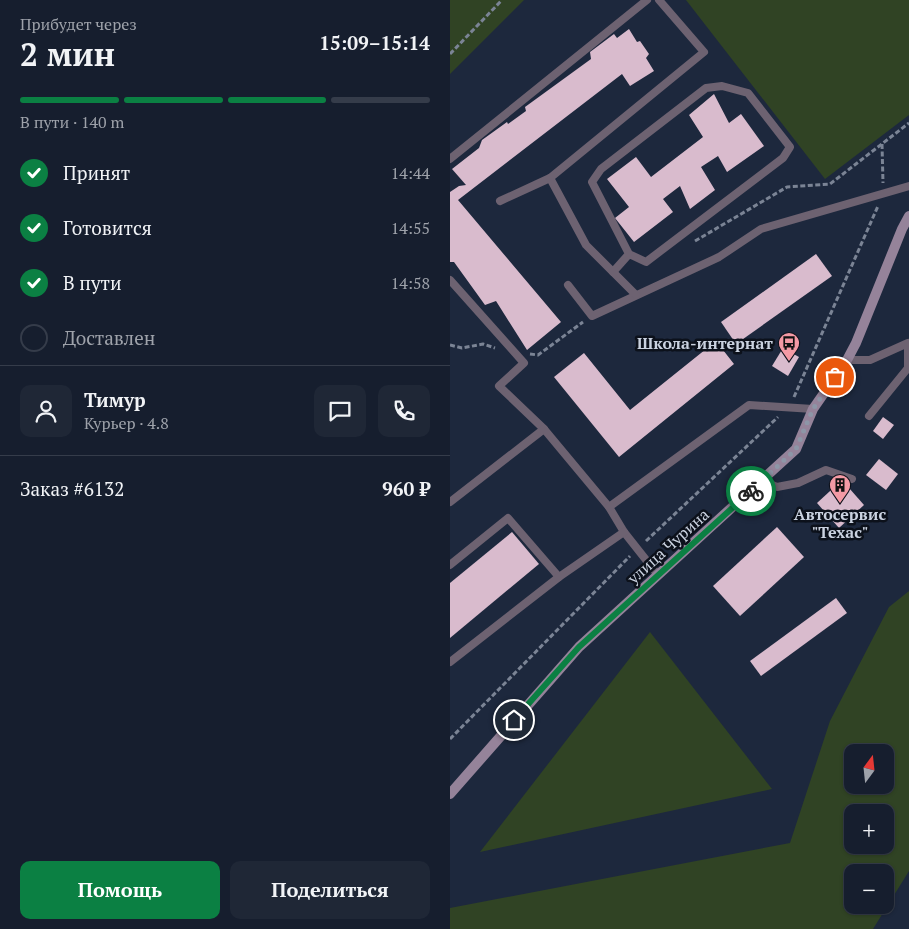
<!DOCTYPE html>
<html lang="ru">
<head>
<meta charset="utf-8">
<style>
  body { margin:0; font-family:"PT Serif",serif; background:#1f2736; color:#f1f3f6; height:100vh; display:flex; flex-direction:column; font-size:19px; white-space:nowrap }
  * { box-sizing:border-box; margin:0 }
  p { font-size:16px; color:#9ea2aa }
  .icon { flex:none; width:28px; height:28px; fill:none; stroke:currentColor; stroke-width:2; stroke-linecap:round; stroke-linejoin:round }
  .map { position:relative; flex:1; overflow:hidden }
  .panel { display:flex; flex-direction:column; background:#161e2e; width:450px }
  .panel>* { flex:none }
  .needle { width:32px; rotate:15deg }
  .controls { position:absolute; left:394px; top:744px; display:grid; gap:10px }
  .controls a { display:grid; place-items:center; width:50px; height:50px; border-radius:10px; background:#161e2e; box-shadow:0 1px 4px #0004,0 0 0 1px #353c4a; font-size:25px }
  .pin { position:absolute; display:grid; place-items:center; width:42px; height:42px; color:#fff; margin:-21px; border:2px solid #fff; border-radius:50%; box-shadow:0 1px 5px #0007 }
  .courier { position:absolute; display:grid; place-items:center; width:50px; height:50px; margin:-25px; border:4px solid #0b8043; border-radius:50%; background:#fff; color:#222; box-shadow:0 1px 6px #0007 }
  .headline em { font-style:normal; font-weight:800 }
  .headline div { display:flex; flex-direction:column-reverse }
  .headline { display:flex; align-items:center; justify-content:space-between; height:85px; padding:0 20px }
  h1 { font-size:32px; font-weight:800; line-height:38px }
  .bar { display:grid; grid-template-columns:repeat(4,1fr); gap:8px 5px; align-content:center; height:60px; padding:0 20px }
  .bar i { height:6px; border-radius:4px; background:#353c4a }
  .bar .active { background:#0b8043 }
  .bar p { grid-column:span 4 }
  .line { display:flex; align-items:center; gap:12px; padding:0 20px; border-top:1px solid #353c4a }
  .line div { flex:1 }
  .round { display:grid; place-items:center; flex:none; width:52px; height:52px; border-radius:10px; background:#1f2736 }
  ol { padding:0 20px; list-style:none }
  li { display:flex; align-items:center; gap:15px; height:55px }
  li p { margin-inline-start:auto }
  li .icon { padding:5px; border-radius:50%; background:#0b8043; color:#fff; stroke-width:4 }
  li:last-child { color:#9ea2aa }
  li i { width:28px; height:28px; border:2px solid #353c4a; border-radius:50% }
  .cta { display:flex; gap:10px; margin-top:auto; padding:10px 20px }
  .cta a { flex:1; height:58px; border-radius:10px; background:#0b8043; color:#fff; font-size:20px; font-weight:800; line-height:58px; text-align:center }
  .cta a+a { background:#1f2736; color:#f1f3f6 }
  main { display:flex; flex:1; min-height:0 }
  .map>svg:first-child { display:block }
  .green { fill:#304324; fill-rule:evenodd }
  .building { fill:#d9bbcd }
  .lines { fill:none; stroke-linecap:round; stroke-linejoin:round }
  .path { stroke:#7b8495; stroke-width:3; stroke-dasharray:5 2.5; stroke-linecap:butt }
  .lane { stroke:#6d6271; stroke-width:8 }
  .secondary { stroke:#95839a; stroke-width:10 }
  .done { stroke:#8d96a7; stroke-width:5; stroke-dasharray:0 9 }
  .route { stroke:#0b8043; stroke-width:6 }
  .labels { text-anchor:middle; stroke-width:5; stroke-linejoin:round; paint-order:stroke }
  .poi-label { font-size:16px; font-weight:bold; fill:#cad2e0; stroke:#0c111b; text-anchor:end }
  .street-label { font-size:16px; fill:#cad2e0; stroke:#0c111b }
</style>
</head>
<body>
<main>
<section class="panel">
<div class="headline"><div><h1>2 мин</h1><p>Прибудет через</p></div><em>15:09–15:14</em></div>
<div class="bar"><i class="active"></i><i class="active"></i><i class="active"></i><i></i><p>В пути · 140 m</p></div>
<ol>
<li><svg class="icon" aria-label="check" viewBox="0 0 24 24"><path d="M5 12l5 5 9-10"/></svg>Принят<p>14:44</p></li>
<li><svg class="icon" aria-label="check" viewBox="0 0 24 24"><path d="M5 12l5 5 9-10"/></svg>Готовится<p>14:55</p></li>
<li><svg class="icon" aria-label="check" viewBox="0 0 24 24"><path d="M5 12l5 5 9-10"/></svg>В пути<p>14:58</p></li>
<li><i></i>Доставлен</li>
</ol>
<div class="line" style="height:90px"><a class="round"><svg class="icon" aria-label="person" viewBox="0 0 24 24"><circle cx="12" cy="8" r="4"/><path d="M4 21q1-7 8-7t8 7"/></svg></a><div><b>Тимур</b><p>Курьер · 4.8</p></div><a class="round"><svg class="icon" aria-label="chat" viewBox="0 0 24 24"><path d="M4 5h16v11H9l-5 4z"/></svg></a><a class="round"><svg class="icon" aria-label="phone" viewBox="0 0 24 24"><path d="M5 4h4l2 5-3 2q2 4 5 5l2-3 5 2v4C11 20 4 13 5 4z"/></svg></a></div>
<div class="line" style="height:65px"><div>Заказ #6132</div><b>960 ₽</b></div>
<div class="cta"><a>Помощь</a><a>Поделиться</a></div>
</section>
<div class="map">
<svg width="459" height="929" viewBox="0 0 459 929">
  <rect width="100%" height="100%" fill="#1d283d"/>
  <g class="green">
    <polygon points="0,0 74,0 0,74"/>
    <polygon points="236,0 459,0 459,115 375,179"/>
    <path d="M459,591V871L423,929H0V908L340,843L380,721L439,607ZM435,752V785H402V752ZM435,812V845H402V812ZM435,872V905H402V872Z"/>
    <polygon points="200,632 322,789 30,852"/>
  </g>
  <g class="building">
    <polygon points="179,29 187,42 190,41 199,54 196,58 204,71 180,86 172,74 8,200 111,322 77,350 46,301 35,305 4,262 0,262 0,192 9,186 16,185 2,169 29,148 32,140 57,122 58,124 76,111 75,107 141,59 140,52 164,34 167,38"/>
    <polygon points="264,94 279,123 291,114 314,146 277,172 268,156 251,167 265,190 240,209 230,186 213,199 223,212 184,242 165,218 179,207 157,179 186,157 201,177 253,137 239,115"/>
    <polygon points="366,254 382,276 286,344 271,322"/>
    <polygon points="266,341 284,364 169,457 104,377 134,353 180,410"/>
    <polygon points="333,348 349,357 338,376 322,366"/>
    <polygon points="433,417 444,425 433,439 423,431"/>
    <polygon points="429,459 448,474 436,490 416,475"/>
    <polygon points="392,480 414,505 389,528 367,503"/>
    <polygon points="327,527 354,557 290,616 263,586"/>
    <polygon points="62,532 89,564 0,638 0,583"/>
    <polygon points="386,598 397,613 311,676 300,661"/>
  </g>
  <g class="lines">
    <g class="path">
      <polyline points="0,54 52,0"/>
      <polyline points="432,144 433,183"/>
      <polyline points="245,241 337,187 380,184 459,123"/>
      <polyline points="0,345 12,348 33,344 45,348"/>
      <polyline points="80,354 88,355 133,322"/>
      <polyline points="344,397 428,206"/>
      <polyline points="196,541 328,417"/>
      <polyline points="0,739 180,556"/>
    </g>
    <g class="lane">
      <polyline points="0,159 197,0"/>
      <polyline points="50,201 100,178"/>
      <polyline points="163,272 179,254 196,262 333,158 340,147 298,93 272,86 256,88 151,169 142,182 179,254"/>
      <polyline points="0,280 74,363 49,386 94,429"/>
      <polyline points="118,285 142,316 269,257 311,229 459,186"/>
      <polyline points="186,295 136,245 100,178 254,52 209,0"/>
      <polyline points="397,360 420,360 458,343 458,368 419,416"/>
      <polyline points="312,480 327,487 348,483 376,470 402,479"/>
      <polyline points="0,502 94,429 159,507 174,532 208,575"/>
      <polyline points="159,507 299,405 363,409"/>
      <polyline points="0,565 58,518 109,577"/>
      <polyline points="0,662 109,577 174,532"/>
    </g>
    <polyline class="secondary" points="0,794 129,647 346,449 363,409 397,360 406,343 452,229 459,216"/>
  </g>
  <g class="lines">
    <polyline class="done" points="301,491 346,449 363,409 385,377"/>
    <polyline class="route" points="64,720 129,647 301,491"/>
  </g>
  <defs>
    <g id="bus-pin" transform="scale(1.125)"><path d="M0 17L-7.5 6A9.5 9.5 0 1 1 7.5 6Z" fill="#f49aa5" stroke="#0c111b"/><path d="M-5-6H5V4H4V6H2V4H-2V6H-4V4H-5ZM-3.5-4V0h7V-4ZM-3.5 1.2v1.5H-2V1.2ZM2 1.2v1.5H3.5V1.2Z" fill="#111"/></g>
    <g id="building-pin" transform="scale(1.125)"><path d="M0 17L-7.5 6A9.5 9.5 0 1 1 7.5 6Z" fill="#f49aa5" stroke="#0c111b"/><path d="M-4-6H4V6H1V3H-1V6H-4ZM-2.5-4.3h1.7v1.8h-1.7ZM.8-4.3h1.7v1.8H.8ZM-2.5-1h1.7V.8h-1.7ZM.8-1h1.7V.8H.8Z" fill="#111"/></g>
  </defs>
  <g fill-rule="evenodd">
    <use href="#bus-pin" x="339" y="343"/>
    <use href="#building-pin" x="390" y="485"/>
  </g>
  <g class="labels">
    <g class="poi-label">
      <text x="323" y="349">Школа-интернат</text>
      <text x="390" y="520" text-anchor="middle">Автосервис<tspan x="390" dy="18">"Техас"</tspan></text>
    </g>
    <g class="street-label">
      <text transform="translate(218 546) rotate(-42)" y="6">улица Чурина</text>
    </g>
  </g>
</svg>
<div class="controls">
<a><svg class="needle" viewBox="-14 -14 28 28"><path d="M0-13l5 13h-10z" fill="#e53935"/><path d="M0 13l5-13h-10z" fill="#9ea2aa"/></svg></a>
<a>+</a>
<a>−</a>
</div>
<div class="pin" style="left:385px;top:377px;background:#ea580c"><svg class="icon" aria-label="bag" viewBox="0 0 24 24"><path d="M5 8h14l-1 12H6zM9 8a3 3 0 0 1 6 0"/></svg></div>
<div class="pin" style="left:64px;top:720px;background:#1f2937"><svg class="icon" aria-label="home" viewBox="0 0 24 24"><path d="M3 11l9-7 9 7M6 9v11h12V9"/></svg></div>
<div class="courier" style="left:301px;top:491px"><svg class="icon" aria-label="bike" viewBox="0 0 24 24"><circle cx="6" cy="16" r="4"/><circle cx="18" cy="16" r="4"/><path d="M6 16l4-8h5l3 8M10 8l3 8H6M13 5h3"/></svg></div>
</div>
</main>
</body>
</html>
